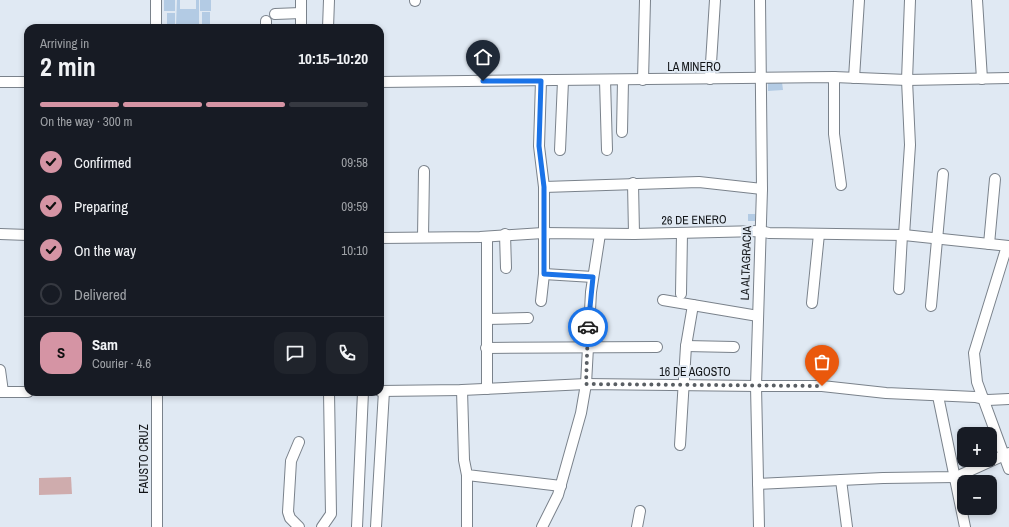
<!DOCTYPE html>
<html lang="en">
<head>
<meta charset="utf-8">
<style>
  body { margin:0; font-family:"Archivo Narrow",sans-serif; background:#20242c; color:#f1f3f6; height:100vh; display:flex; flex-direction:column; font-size:15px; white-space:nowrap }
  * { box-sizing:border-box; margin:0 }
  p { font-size:13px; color:#9ea1a6 }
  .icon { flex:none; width:22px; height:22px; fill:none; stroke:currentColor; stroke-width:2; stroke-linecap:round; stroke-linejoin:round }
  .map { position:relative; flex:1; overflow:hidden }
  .panel { position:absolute; left:24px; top:24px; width:360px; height:372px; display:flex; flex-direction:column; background:#171b24; border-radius:12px; box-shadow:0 2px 6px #0003 }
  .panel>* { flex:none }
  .controls { position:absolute; left:957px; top:427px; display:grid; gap:8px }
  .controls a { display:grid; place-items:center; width:40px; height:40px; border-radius:8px; background:#171b24; box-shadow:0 2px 6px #0003; font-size:20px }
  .pin { position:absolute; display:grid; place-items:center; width:34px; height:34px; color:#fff; margin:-41px -17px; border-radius:50% 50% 50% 0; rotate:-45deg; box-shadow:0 0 4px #0007 }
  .pin .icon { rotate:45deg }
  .courier { position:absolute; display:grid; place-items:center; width:40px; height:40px; margin:-20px; border:3px solid #1a73e8; border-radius:50%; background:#fff; color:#222; box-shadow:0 1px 5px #0007 }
  .head em { font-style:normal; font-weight:800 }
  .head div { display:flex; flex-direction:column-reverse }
  .head { display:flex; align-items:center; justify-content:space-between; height:68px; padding:0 16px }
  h1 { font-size:26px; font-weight:800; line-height:30px }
  .bar { display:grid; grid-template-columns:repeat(4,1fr); gap:6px 4px; align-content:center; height:48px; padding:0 16px }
  .bar i { height:5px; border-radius:3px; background:#363941 }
  .bar .active { background:#d594a4 }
  .bar p { grid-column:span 4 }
  .line { display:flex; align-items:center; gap:10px; padding:0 16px; border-top:1px solid #363941 }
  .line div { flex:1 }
  .round { display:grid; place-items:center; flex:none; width:42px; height:42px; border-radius:12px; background:#20242c }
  ol { padding:0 16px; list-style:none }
  li { display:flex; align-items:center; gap:12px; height:44px }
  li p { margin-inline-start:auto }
  li .icon { padding:4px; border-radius:50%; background:#d594a4; color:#111; stroke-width:4 }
  li:last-child { color:#9ea1a6 }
  li i { width:22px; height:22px; border:2px solid #363941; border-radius:50% }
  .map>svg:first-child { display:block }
  .green { fill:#cfacad }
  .building { fill:#b3cbe4 }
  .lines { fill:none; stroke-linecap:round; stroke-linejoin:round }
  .minor-casing { stroke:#7a828b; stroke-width:12 }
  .minor { stroke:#fff; stroke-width:10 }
  .done { stroke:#595e63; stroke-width:4; stroke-dasharray:0 7.2 }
  .route { stroke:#1a73e8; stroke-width:5 }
  .labels { text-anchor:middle; stroke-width:4; stroke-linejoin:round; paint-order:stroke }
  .street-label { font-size:12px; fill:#101316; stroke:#e0e9f3 }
</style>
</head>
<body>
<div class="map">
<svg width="1009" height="527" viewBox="0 0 1009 527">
  <rect width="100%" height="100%" fill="#e0e9f3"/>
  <polygon class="green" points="71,477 72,494 39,495 39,478"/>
  <g class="building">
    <rect x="164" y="0" width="11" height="11"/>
    <polygon points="177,0 180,0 180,9 196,9 196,0 199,0 199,26 176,26"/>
    <rect x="200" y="0" width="11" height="11"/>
    <rect x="202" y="12" width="8" height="16"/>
    <rect x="167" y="13" width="8" height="15"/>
    <polygon points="768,82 782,82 783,90 768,91"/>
    <rect x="748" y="214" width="7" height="7"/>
  </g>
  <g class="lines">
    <g class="minor-casing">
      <g id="minor">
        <polyline points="977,0 982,79"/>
        <polyline points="415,1 415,0"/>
        <polyline points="275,14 301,13"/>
        <polyline points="266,21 266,28"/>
        <polyline points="156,28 156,0"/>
        <polyline points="301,28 301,0"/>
        <polyline points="328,28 329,0"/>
        <polyline points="834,77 834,134 841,185"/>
        <polyline points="854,78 859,0"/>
        <polyline points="710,79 715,0"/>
        <polyline points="605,80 607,150"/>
        <polyline points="643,80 645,0"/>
        <polyline points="0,82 28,82"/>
        <polyline points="380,82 834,77 907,80 1009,78"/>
        <polyline points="622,132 623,80"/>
        <polyline points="560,150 563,81"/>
        <polyline points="633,183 634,234"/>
        <polyline points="544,187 699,182 762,189"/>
        <polyline points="0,234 28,235"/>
        <polyline points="505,234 506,268"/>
        <polyline points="904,235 910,145 907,80 910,0"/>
        <polyline points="423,237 424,171"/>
        <polyline points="380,238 480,237 543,233 634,234 760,231 769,233 904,235 1009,246"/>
        <polyline points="989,244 995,179"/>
        <polyline points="1007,246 974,353 977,382 1009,469"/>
        <polyline points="544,274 593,277"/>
        <polyline points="899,289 902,235"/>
        <polyline points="681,294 682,233"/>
        <polyline points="663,300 758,316"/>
        <polyline points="541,301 544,274 544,187 539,146 541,81"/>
        <polyline points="812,303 819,234"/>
        <polyline points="931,306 943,174"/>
        <polyline points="487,319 528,318"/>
        <polyline points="686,346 734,347"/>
        <polyline points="486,348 657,347"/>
        <polyline points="0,370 3,392"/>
        <polyline points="487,389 487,237"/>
        <polyline points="462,390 464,460 467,475 561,486"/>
        <polyline points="380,391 462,390 586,384 756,386 822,386 886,393 975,397 988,400 1009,399"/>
        <polyline points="0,392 28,392"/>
        <polyline points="938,396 965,527"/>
        <polyline points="680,445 686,346 693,305"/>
        <polyline points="841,480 847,527"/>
        <polyline points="758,484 883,478 956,477 1009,453"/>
        <polyline points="157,527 157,392"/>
        <polyline points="299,527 290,518 288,512 291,461 299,442"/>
        <polyline points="322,527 331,514 329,392"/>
        <polyline points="357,527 363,392"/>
        <polyline points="376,527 384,391"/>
        <polyline points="467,527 467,475"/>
        <polyline points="542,527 558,495 581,413 586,384 591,292 600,234"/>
        <polyline points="637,527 640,511"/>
        <polyline points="759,527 756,386 762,189 760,0"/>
      </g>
    </g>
    <use href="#minor" class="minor"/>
  </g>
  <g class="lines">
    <polyline class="done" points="588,327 586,384 822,386"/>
    <polyline class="route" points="483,81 541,81 539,146 544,187 544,274 593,277 588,327"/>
  </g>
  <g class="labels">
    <g class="street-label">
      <text x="694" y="71">LA MINERO</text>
      <text transform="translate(694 220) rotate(-1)" y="4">26 DE ENERO</text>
      <text transform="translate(746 263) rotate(-88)" y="4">LA ALTAGRACIA</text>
      <text x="695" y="376">16 DE AGOSTO</text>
      <text transform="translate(144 459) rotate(-90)" y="4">FAUSTO CRUZ</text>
    </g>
  </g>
</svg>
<div class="controls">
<a>+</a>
<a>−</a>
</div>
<div class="pin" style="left:822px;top:386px;background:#ea580c"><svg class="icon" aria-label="bag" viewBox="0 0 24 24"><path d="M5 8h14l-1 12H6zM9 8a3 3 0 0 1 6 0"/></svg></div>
<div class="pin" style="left:483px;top:81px;background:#1f2937"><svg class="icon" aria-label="home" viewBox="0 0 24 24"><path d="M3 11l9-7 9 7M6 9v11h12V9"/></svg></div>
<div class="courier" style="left:588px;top:327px"><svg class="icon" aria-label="car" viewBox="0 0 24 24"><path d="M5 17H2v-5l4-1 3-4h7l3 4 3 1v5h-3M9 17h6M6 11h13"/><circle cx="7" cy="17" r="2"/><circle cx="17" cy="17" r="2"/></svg></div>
<section class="panel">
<div class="head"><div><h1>2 min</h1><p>Arriving in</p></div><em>10:15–10:20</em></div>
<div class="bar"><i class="active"></i><i class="active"></i><i class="active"></i><i></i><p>On the way · 300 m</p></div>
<ol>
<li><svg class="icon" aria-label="check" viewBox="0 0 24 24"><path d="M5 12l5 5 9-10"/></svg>Confirmed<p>09:58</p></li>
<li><svg class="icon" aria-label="check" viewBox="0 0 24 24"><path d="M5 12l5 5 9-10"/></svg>Preparing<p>09:59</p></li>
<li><svg class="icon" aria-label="check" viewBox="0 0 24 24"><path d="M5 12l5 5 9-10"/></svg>On the way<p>10:10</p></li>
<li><i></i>Delivered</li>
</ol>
<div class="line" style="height:72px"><b class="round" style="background:#d594a4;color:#111">S</b><div><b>Sam</b><p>Courier · 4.6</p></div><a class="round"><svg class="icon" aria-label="chat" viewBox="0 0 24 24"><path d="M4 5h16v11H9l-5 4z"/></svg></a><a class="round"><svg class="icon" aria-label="phone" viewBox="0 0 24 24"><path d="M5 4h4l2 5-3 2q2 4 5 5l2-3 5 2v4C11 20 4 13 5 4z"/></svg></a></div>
</section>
</div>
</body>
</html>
